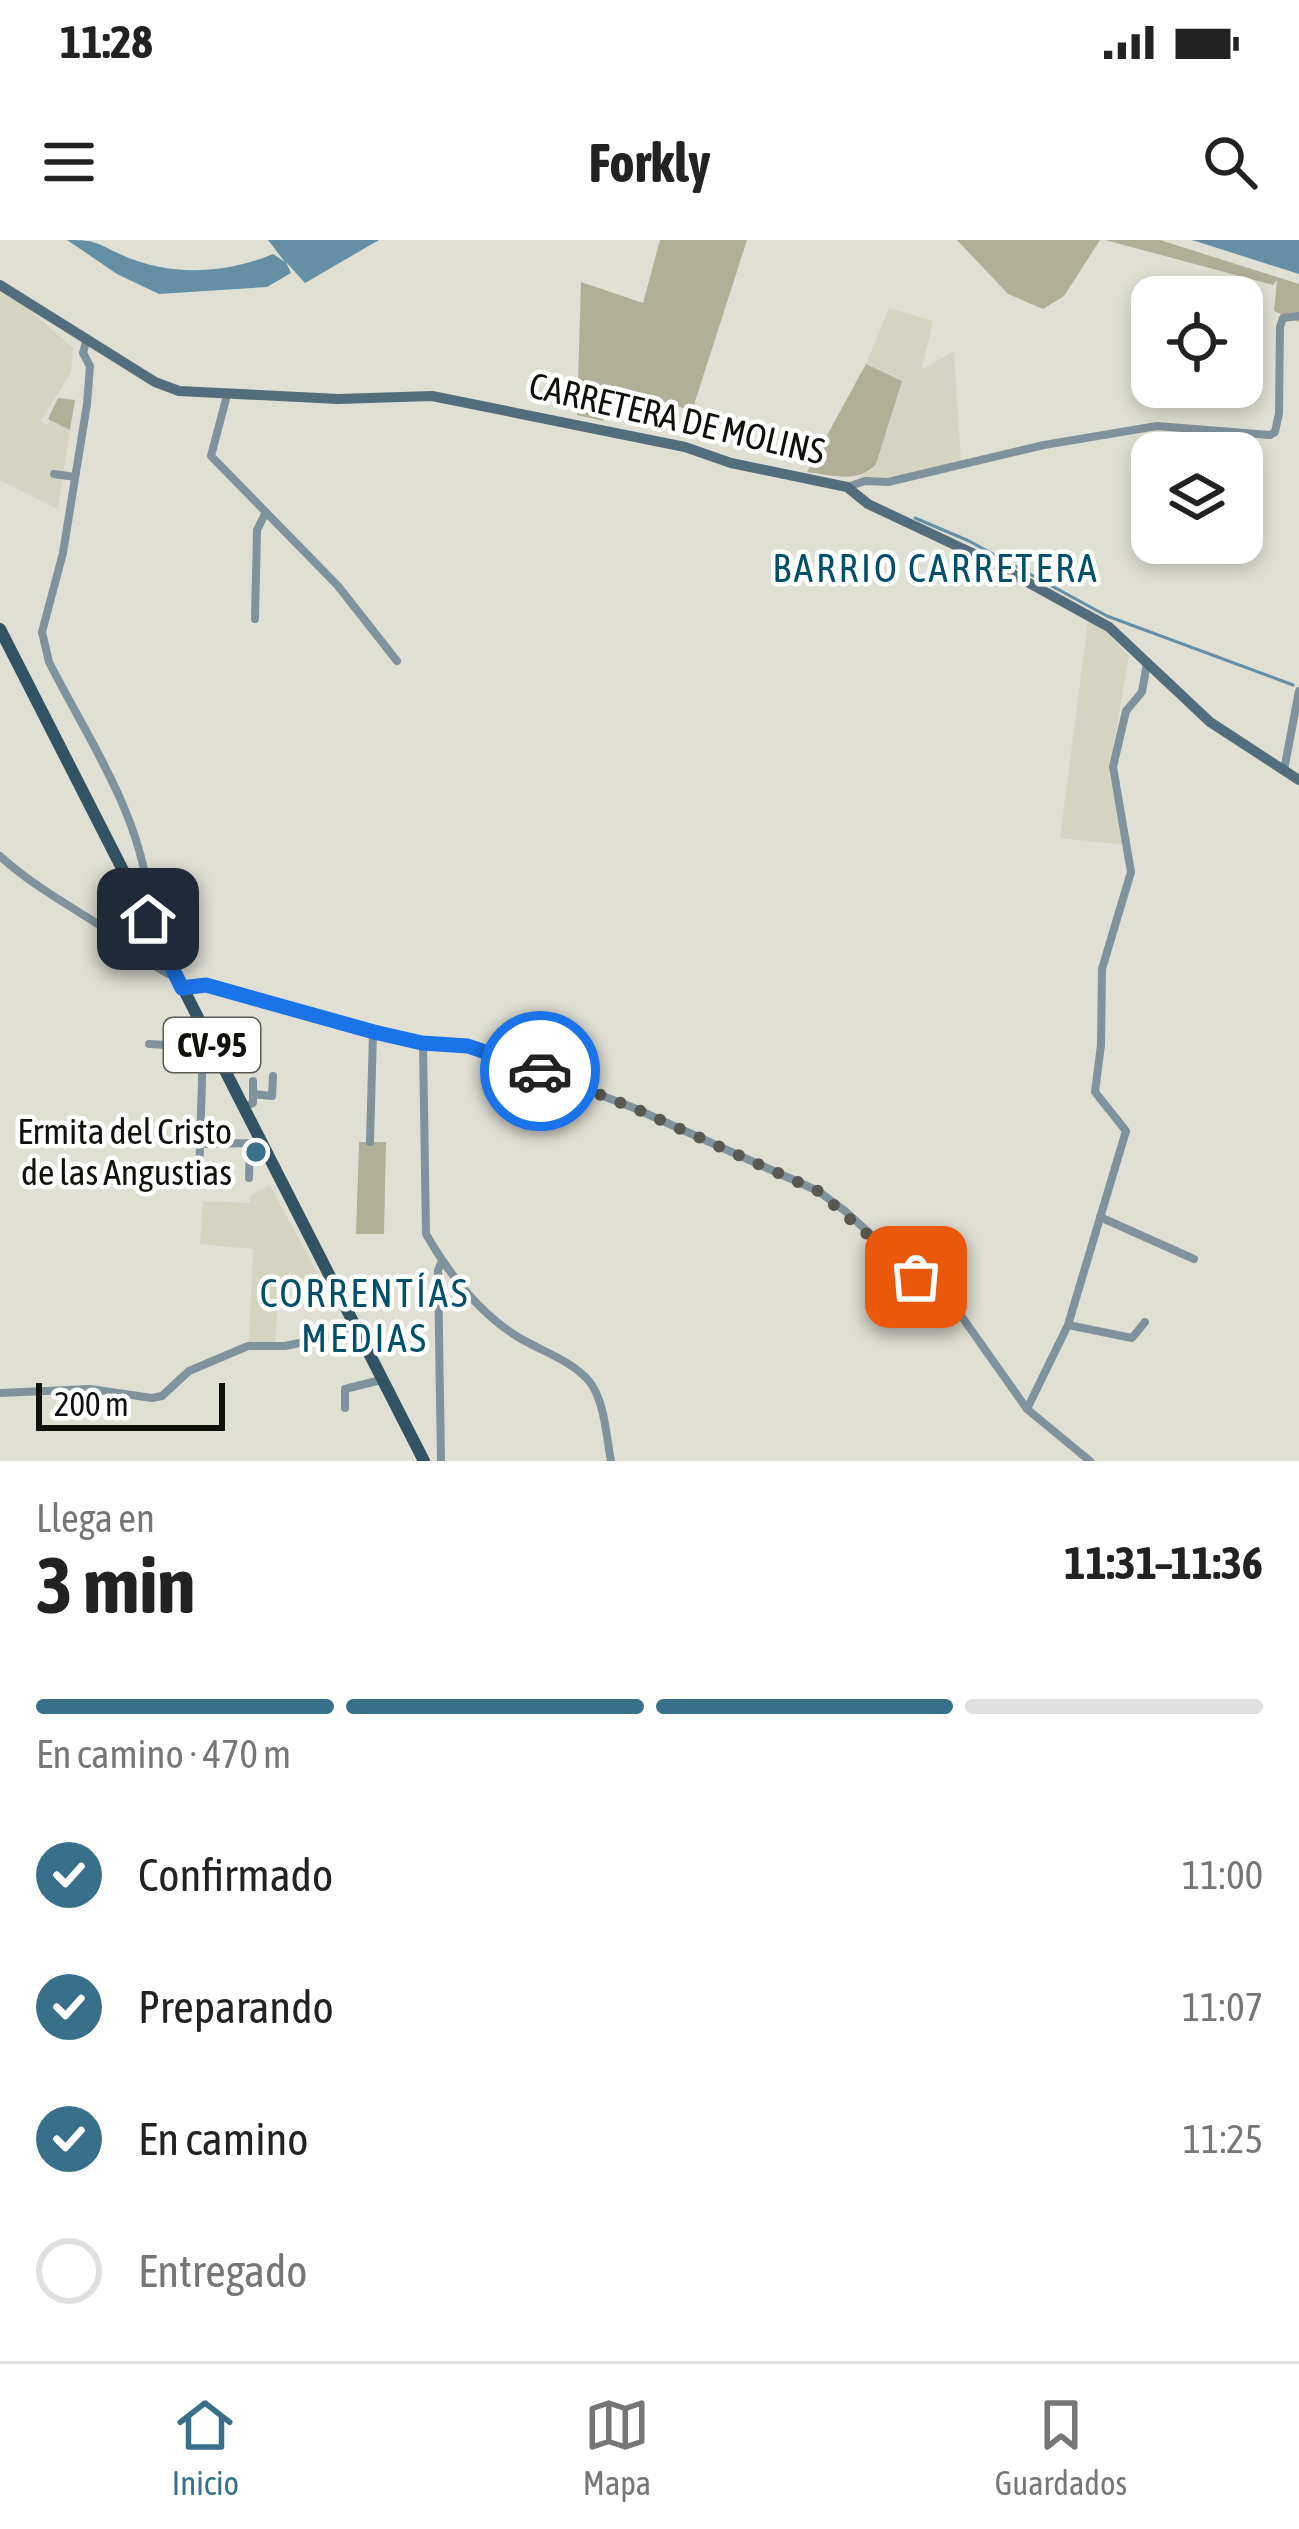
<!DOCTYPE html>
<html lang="es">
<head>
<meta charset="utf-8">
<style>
  body { margin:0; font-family:"Asap Condensed",sans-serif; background:#f6f6f6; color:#222; height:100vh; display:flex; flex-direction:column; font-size:45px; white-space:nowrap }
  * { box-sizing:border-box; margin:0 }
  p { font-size:39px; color:#767676 }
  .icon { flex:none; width:66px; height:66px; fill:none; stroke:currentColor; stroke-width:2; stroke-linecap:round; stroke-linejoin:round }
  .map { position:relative; height:1221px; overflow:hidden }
  .sheet { display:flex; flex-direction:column; background:#fff; flex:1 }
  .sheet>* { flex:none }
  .controls { position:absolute; left:1131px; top:36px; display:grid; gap:24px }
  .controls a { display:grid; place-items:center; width:132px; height:132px; border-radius:24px; background:#fff; box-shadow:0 6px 18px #0003; font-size:60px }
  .scale { position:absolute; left:36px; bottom:30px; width:189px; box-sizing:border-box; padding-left:12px; border:6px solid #10100c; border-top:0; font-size:33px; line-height:42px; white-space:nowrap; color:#10100c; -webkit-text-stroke:9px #fff; paint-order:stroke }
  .pin { position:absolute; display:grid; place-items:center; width:102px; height:102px; color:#fff; margin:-51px; border-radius:24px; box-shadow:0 6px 18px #0006 }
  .courier { position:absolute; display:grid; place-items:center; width:120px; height:120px; margin:-60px; border:9px solid #1a73e8; border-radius:50%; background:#fff; color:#222; box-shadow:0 3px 15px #0007 }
  .overview em { font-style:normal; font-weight:700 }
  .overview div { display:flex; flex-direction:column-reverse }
  .overview { display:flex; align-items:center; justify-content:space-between; height:204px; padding:0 36px }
  h1 { font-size:78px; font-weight:700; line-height:90px }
  .bar { display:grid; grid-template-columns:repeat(4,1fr); gap:18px 12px; align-content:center; height:144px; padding:0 36px }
  .bar i { height:15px; border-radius:9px; background:#e0e0e0 }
  .bar .selected { background:#38708a }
  .bar p { grid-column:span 4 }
  ol { padding:0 36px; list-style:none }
  li { display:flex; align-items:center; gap:36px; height:132px }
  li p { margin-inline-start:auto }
  li .icon { padding:12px; border-radius:50%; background:#38708a; color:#fff; stroke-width:4 }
  li:last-child { color:#767676 }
  li i { width:66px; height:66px; border:6px solid #e0e0e0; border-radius:50% }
  .status { display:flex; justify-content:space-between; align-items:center; height:84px; padding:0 60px; background:#fff; direction:ltr }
  .status svg { height:33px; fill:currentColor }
  header { display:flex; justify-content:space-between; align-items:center; height:156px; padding:0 36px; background:#fff; font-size:54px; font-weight:700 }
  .tabs { display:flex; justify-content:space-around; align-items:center; height:168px; border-top:3px solid #e0e0e0; background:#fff; font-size:33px; color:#767676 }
  .tabs a { display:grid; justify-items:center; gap:6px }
  .tabs .selected { color:#38708a }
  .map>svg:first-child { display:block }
  .built { fill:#d5d3c1 }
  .green { fill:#b2af97 }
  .water { fill:#658fa4 }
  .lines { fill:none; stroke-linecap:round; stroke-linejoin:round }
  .stream { stroke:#658fa4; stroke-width:3 }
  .street { stroke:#80929b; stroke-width:8 }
  .secondary { stroke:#526d7b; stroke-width:10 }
  .primary { stroke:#315363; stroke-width:12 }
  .done { stroke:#595852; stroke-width:12; stroke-dasharray:0 21.6 }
  .route { stroke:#1a73e8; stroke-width:15 }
  .poi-dot { fill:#38708a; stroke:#fff; stroke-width:4.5 }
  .labels { text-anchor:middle; stroke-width:9; stroke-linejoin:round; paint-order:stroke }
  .shield { fill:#fff; stroke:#585855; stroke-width:3 }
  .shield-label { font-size:33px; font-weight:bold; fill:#10100c }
  .street-label { font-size:36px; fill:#10100c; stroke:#fff }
  .poi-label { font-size:36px; fill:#10100c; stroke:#fff; text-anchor:end }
  .neighbourhood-label { font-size:39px; letter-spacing:3px; fill:#004f6b; stroke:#fff }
</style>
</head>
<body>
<div class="status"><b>11:28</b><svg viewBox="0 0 49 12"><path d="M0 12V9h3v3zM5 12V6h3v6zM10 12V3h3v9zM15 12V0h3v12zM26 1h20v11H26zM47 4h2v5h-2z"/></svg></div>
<header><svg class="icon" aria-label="menu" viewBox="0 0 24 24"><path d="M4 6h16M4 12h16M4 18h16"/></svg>Forkly<svg class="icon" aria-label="search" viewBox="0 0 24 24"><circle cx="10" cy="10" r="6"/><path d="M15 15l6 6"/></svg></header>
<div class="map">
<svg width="1299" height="1221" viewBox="0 0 1299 1221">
  <rect width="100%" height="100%" fill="#e0dfd4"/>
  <g class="built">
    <polygon points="0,53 26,67 73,108 71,132 41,181 47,185 50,180 70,190 58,269 0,240"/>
    <polygon points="889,68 933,81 922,129 954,111 961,223 884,238 856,238 871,231 902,141 866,124"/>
    <polygon points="1088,381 1100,386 1129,416 1109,534 1125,605 1060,598"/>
    <polygon points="270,945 319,1036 286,1041 284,1056 278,1057 275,1106 249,1102 253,1009 200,1004 203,961 250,963 251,955"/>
  </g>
  <g class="green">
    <polygon points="660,0 747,0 692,171 614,145 603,181 577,175 581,42 643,63"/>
    <polygon points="957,0 1100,0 1064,56 1043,69 1008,54"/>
    <polygon points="1105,0 1160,0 1299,44 1299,82 1274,71 1277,40 1273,45"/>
    <path d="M866,124L902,141L876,224C859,244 832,235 807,232Z"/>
    <polygon points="58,158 75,160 70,190 48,179"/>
    <polygon points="359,902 386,902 384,994 356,994"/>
  </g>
  <g class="water">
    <path d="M67,0C98,0 95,3 122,15C171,37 225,34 273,14L285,22L268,0H379L305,43L286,22L291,33L267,47L159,54L117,34Z"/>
    <polygon points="1192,0 1299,0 1299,34"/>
  </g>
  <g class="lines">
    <polyline class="stream" points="915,278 969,301 1107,376 1293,445"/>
    <g class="street">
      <path d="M87,98L83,113L90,126L87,164L63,313L42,392L49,422C90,503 147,583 150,676"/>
      <polyline points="227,155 211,216 338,346 397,421"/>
      <polyline points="54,234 75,237"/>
      <polyline points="847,247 865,241 888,242 1044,205 1157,186 1270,195 1275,192 1279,173 1280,87 1283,78 1299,76"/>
      <polyline points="255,379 257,290 265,274"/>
      <polyline points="1284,530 1299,451"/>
      <path d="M0,616C38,651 86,674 128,704C145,716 157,731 176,737"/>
      <polyline points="131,706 148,678"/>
      <polyline points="182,747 206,745 373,792 484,810 634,868 818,951 845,971 962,1077 1027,1169 1090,1221"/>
      <path d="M423,803L426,994C449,1034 479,1073 518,1097C541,1111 571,1120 589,1141C605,1161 606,1196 611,1221"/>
      <polyline points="149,804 207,807"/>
      <polyline points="253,854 272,856 273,836"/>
      <polyline points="245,867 253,863 253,841"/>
      <polyline points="370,902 373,792"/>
      <polyline points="200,904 261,903"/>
      <polyline points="249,938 250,906"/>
      <polyline points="199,939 203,807"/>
      <polyline points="1100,977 1194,1019"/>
      <polyline points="1068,1085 1132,1098 1145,1082"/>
      <polyline points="0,1153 90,1149 152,1158 162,1156 189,1131 248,1106 285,1106 357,1091"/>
      <polyline points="345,1168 345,1149 381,1140"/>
      <polyline points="1027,1169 1068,1085 1126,891 1095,852 1101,805 1102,729 1131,632 1113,527 1126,471 1142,452 1147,423"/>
      <polyline points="441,1221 438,1030 442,1021"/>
    </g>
    <polyline class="secondary" points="0,45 155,142 179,151 338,159 432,156 685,207 731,223 847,247 868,264 989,321 1109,387 1210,482 1299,540"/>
    <polyline class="primary" points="0,389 424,1221"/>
  </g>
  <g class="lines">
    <polyline class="done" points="540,831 634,868 818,951 916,1037"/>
    <polyline class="route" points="148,679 182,748 206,745 374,792 422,803 468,806 540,831"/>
  </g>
  <circle class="poi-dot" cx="256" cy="912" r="12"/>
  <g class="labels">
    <rect class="shield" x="164" y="778" width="96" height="54" rx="9"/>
    <g class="shield-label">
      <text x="212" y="817">CV-95</text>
    </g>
    <g class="street-label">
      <text transform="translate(677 178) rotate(13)" y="13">CARRETERA DE MOLINS</text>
    </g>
    <g class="poi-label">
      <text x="232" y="904">Ermita del Cristo<tspan x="232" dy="41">de las Angustias</tspan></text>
    </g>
    <g class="neighbourhood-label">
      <text x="936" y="342">BARRIO CARRETERA</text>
      <text x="365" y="1067">CORRENTÍAS<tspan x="365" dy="45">MEDIAS</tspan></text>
    </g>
  </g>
</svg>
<div class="controls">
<a><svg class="icon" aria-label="locate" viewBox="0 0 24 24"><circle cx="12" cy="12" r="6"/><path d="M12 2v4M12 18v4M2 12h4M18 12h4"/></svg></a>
<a><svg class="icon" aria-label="layers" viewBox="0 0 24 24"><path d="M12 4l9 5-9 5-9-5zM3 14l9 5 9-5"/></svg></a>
</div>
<div class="scale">200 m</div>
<div class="pin" style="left:916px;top:1037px;background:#ea580c"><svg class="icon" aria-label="bag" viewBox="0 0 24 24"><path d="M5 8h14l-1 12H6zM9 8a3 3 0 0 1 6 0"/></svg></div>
<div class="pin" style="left:148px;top:679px;background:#1f2937"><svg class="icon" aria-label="home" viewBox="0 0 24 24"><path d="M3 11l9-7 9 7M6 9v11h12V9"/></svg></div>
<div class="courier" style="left:540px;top:831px"><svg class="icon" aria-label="car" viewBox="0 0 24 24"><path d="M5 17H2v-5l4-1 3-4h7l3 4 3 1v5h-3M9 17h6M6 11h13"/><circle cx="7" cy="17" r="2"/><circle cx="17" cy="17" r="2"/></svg></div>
</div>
<section class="sheet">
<div class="overview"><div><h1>3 min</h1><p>Llega en</p></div><em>11:31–11:36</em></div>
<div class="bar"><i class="selected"></i><i class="selected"></i><i class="selected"></i><i></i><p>En camino · 470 m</p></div>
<ol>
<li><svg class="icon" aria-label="check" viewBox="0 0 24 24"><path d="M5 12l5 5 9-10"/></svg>Confirmado<p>11:00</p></li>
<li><svg class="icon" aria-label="check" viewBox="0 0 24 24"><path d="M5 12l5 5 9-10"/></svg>Preparando<p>11:07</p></li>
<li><svg class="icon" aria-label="check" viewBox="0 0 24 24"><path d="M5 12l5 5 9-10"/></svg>En camino<p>11:25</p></li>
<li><i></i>Entregado</li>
</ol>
</section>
<nav class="tabs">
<a class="selected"><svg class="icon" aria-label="home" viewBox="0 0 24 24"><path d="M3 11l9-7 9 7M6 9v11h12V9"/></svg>Inicio</a>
<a><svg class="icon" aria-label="map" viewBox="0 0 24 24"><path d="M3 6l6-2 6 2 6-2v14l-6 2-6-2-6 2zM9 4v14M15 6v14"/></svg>Mapa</a>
<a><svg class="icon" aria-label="saved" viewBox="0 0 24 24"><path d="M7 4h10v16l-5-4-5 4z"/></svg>Guardados</a>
</nav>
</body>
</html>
